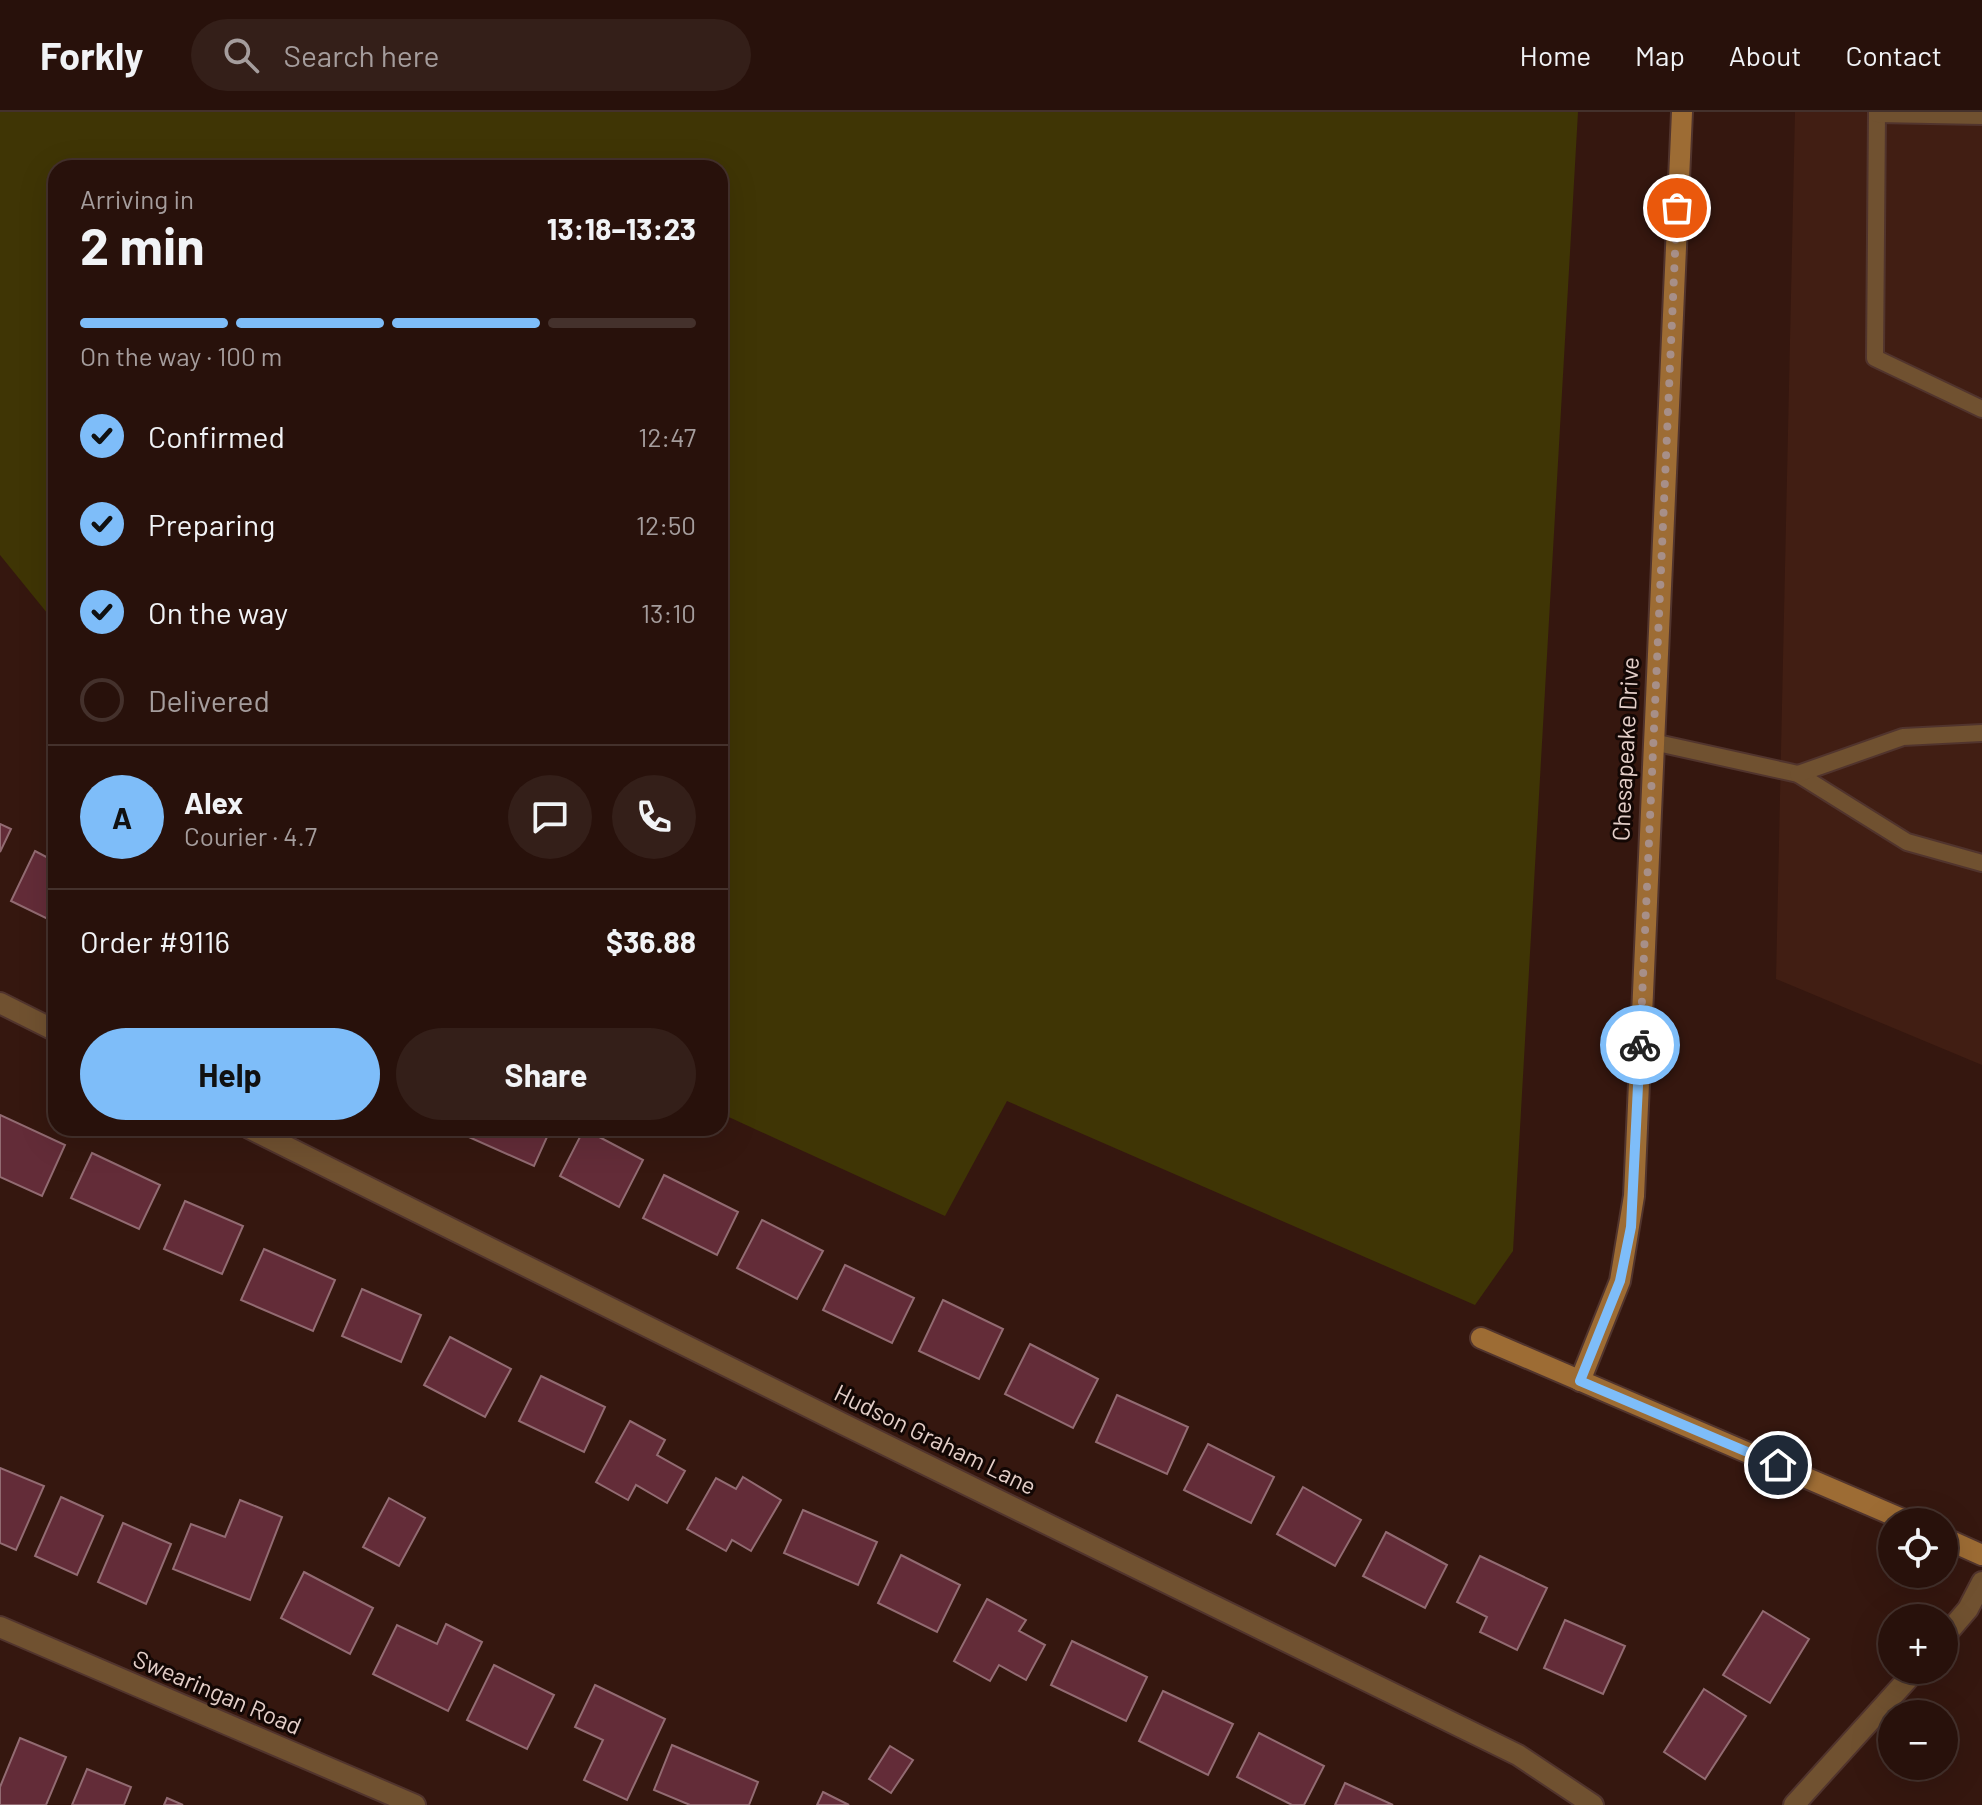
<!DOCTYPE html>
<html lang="en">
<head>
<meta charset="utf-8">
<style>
  body { margin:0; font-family:Barlow,sans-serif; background:#341f19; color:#f1f3f6; height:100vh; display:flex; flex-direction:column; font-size:30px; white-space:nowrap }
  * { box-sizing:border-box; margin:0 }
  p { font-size:26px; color:#a59d9d }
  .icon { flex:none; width:44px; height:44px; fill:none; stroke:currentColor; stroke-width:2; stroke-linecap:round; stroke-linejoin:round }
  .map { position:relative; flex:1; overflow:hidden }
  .side { position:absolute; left:48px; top:48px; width:680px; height:976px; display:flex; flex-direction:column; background:#28110b; border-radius:24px; box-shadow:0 8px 32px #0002,0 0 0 2px #44312c }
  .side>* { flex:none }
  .buttons { position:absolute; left:1878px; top:1396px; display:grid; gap:16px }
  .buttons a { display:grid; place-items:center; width:80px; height:80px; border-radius:50%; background:#28110b; box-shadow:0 8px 32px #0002,0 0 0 2px #44312c; font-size:40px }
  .pin { position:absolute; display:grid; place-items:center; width:68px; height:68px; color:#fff; margin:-34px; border:4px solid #fff; border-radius:50%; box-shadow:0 2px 8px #0007 }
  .courier { position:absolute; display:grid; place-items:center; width:80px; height:80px; margin:-40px; border:6px solid #7ebdf9; border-radius:50%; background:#fff; color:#222; box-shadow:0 2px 10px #0007 }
  .headline em { font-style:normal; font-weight:700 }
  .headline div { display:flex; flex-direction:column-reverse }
  .headline { display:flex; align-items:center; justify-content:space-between; height:136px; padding:0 32px }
  h1 { font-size:52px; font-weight:700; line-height:60px }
  .bar { display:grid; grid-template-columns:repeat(4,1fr); gap:12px 8px; align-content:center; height:96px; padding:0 32px }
  .bar i { height:10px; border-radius:6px; background:#44312c }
  .bar .selected { background:#7ebdf9 }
  .bar p { grid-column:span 4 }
  .line { display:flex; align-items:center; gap:20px; padding:0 32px; border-top:2px solid #44312c }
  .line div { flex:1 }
  .round { display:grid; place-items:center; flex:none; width:84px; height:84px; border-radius:42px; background:#341f19 }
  ol { padding:0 32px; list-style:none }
  li { display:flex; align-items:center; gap:24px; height:88px }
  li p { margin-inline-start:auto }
  li .icon { padding:8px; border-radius:50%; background:#7ebdf9; color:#111; stroke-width:4 }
  li:last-child { color:#a59d9d }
  li i { width:44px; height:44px; border:4px solid #44312c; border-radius:50% }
  .button { display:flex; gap:16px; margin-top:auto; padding:16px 32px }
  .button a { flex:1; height:92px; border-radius:48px; background:#7ebdf9; color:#111; font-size:32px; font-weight:700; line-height:92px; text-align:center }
  .button a+a { background:#341f19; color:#f1f3f6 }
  header { display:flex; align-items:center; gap:48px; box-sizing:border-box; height:112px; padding:0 40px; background:#28110b; border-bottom:2px solid #44312c }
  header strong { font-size:38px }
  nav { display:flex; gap:44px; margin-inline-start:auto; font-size:28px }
  .search { width:560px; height:72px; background:#341f19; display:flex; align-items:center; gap:20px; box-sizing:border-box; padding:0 28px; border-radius:44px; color:#a59d9d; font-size:30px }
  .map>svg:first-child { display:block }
  .built { fill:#411e13 }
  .green { fill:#3f3505 }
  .building { fill:#632c38; stroke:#926b72; stroke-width:2 }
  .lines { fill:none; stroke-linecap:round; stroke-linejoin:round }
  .lane-casing { stroke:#51342d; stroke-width:20 }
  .street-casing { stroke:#51342d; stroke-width:24 }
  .secondary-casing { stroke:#51342d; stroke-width:24 }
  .lane { stroke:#705130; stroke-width:16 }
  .street { stroke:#705130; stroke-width:20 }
  .secondary { stroke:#9d6c34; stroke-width:20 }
  .done { stroke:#a78f88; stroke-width:8; stroke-dasharray:0 14.4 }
  .route { stroke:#7ebdf9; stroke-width:10 }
  .labels { text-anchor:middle; stroke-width:6; stroke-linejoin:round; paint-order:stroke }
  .street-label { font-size:24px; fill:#e4cfc9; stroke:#130704 }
</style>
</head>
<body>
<header>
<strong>Forkly</strong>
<div class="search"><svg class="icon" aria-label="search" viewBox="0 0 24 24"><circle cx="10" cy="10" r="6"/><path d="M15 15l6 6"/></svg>Search here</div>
<nav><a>Home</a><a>Map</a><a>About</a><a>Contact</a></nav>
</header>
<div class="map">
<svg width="1982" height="1693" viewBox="0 0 1982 1693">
  <rect width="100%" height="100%" fill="#35170f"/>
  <polygon class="built" points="1795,0 1982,0 1982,953 1776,867"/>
  <polygon class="green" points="0,0 1578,0 1513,1139 1475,1193 1007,989 945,1104 720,1001 720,56 56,56 56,512 0,443"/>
  <g class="building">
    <polygon points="0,712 11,717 0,740"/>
    <polygon points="35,739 56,750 56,811 11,789"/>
    <polygon points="0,1003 65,1033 42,1084 0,1065"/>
    <polygon points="465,1016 551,1016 534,1054 462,1022"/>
    <polygon points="584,1017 643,1048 619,1095 560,1064"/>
    <polygon points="92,1041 160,1073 139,1117 71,1086"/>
    <polygon points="664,1063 738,1100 717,1143 643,1106"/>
    <polygon points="185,1089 243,1114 222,1162 164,1137"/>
    <polygon points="762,1108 823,1139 797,1187 737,1156"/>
    <polygon points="264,1137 335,1168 313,1219 241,1188"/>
    <polygon points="845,1153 914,1186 892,1231 823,1198"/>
    <polygon points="362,1177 421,1203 401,1250 342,1224"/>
    <polygon points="943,1188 1003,1217 979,1267 919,1239"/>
    <polygon points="450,1225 511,1257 485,1305 424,1273"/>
    <polygon points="1030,1232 1098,1267 1073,1316 1005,1282"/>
    <polygon points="541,1264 605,1295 584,1340 519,1309"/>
    <polygon points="1117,1283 1188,1315 1167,1362 1096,1330"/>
    <polygon points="630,1309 665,1328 657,1343 685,1359 667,1391 636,1373 628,1388 596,1370"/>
    <polygon points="1208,1332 1274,1365 1251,1411 1184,1378"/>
    <polygon points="0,1356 44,1374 16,1438 0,1431"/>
    <polygon points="743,1365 781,1388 751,1439 732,1428 726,1439 687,1417 716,1366 736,1377"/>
    <polygon points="1303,1375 1361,1408 1335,1454 1277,1422"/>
    <polygon points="61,1385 103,1404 77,1463 35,1444"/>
    <polygon points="389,1386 425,1406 399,1454 363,1435"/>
    <polygon points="240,1388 282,1405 250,1488 173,1457 191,1412 225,1425"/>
    <polygon points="803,1398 877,1430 858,1473 784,1441"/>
    <polygon points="123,1411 171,1432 146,1492 98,1470"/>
    <polygon points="1386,1420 1447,1453 1425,1496 1363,1464"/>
    <polygon points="901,1443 960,1473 937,1520 878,1491"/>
    <polygon points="1480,1444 1547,1476 1517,1538 1480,1520 1487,1505 1457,1490"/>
    <polygon points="304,1460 373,1496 350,1542 281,1506"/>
    <polygon points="987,1487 1026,1508 1019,1519 1045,1533 1026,1568 999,1553 990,1569 954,1549"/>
    <polygon points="1763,1499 1809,1527 1770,1591 1723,1563"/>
    <polygon points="1565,1508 1625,1534 1603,1582 1544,1556"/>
    <polygon points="446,1512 482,1530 448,1599 373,1562 397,1513 437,1532"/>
    <polygon points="1072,1529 1147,1565 1126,1609 1051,1573"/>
    <polygon points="494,1553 554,1583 527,1637 467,1608"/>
    <polygon points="595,1573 665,1607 627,1688 584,1668 603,1628 575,1615"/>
    <polygon points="1704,1577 1746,1604 1705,1667 1664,1640"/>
    <polygon points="1163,1579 1233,1612 1208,1663 1139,1629"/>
    <polygon points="1259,1621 1324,1654 1304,1693 1292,1693 1237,1665"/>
    <polygon points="20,1626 66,1645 46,1693 0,1693 0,1675"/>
    <polygon points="672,1633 758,1670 749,1693 690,1693 654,1678"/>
    <polygon points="890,1634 913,1648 891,1681 869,1667"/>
    <polygon points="87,1657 131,1675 124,1693 72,1693"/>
    <polygon points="1345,1671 1393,1693 1335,1693"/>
    <polygon points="823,1680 849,1693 817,1693"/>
    <polygon points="167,1686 183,1693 164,1693"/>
  </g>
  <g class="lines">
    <g class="lane-casing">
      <g id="lane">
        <polyline points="1877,0 1875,246 1982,297"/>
        <polyline points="1877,2 1982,4"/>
        <polyline points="1653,630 1798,662 1907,730 1982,751"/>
        <polyline points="1798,662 1903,625 1982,621"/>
      </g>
    </g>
    <g class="street-casing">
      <g id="street">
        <polyline points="0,891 56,919"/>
        <polyline points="249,1016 843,1312 1518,1643 1593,1693"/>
        <polyline points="0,1515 415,1693"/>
        <polyline points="1944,1525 1968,1497 1982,1470"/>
        <polyline points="1794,1693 1916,1558"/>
      </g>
    </g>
    <g class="secondary-casing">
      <g id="secondary">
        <polyline points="1481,1226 1909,1410"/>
        <polyline points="1580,1269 1620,1169 1634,1084 1682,0"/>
        <polyline points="1944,1426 1982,1443"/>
      </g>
    </g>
    <use href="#lane" class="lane"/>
    <use href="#street" class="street"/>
    <use href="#secondary" class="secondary"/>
  </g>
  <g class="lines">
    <polyline class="done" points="1640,933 1677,96"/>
    <polyline class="route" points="1640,933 1631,1115 1620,1169 1580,1269 1778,1353"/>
  </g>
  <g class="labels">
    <g class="street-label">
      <text transform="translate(1626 637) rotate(-87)" y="8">Chesapeake Drive</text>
      <text transform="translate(935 1328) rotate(26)" y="8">Hudson Graham Lane</text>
      <text transform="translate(217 1581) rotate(23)" y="8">Swearingan Road</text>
    </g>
  </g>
</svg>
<div class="buttons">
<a><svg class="icon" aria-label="locate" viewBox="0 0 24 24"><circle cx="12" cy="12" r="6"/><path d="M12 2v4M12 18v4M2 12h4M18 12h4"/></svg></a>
<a>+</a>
<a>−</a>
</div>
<div class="pin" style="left:1677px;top:96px;background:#ea580c"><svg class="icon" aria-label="bag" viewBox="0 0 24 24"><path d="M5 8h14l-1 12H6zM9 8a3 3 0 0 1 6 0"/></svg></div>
<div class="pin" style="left:1778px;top:1353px;background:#1f2937"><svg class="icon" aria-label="home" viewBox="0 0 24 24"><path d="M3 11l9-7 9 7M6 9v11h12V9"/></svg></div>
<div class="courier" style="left:1640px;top:933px"><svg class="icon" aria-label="bike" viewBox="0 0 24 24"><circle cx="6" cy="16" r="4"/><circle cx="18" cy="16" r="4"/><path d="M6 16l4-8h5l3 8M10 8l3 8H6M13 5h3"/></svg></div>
<section class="side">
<div class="headline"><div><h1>2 min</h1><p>Arriving in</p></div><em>13:18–13:23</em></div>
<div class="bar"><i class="selected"></i><i class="selected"></i><i class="selected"></i><i></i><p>On the way · 100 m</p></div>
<ol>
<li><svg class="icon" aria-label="check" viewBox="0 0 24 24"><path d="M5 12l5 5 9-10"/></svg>Confirmed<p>12:47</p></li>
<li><svg class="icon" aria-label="check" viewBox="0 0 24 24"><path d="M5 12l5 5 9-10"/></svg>Preparing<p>12:50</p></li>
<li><svg class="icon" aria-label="check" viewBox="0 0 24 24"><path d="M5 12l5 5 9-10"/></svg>On the way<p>13:10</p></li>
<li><i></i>Delivered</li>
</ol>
<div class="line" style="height:144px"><b class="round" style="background:#7ebdf9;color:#111">A</b><div><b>Alex</b><p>Courier · 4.7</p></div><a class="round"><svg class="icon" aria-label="chat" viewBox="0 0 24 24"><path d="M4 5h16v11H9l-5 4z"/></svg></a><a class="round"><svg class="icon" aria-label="phone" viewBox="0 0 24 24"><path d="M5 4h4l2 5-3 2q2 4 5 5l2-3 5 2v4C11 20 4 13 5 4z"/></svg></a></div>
<div class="line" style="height:104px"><div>Order #9116</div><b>$36.88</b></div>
<div class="button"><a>Help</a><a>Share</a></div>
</section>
</div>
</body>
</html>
